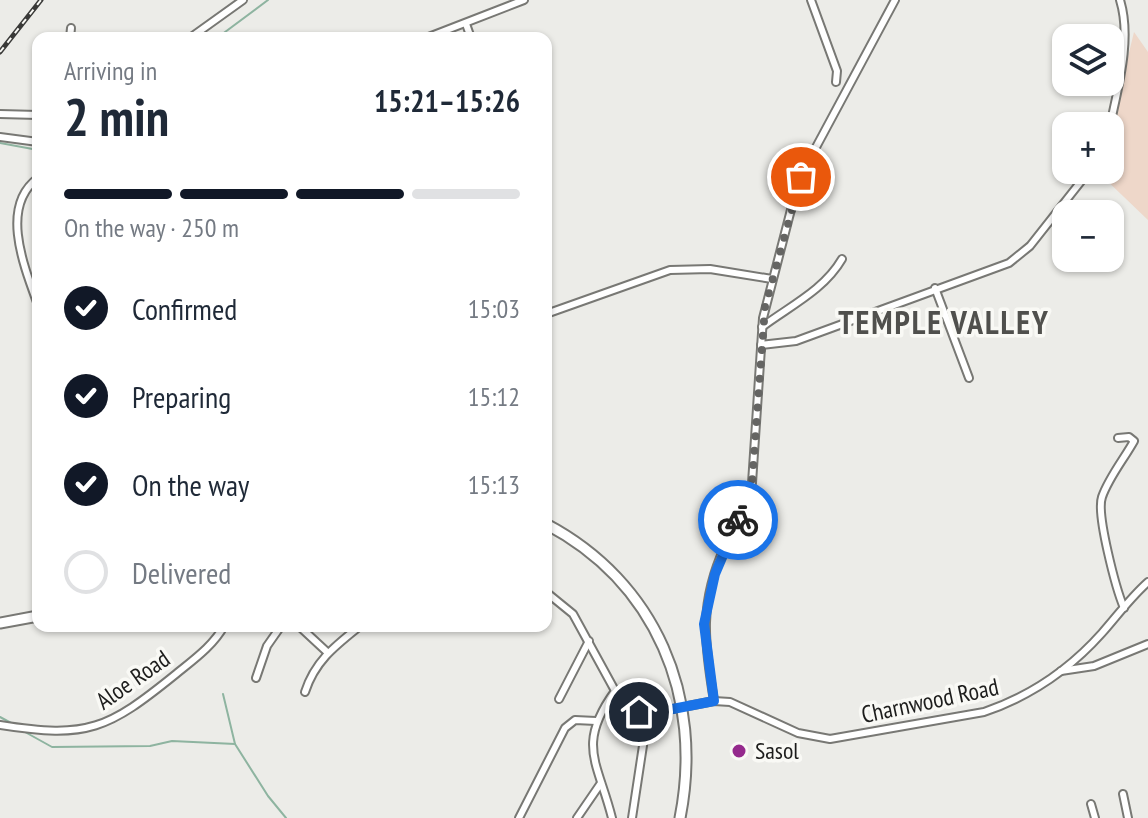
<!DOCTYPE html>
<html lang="en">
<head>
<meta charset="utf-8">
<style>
  body { margin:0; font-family:"PT Sans Narrow",sans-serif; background:#f6f6f7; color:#1f2937; height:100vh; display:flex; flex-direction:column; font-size:30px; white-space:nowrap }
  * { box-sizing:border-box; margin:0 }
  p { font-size:26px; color:#747a83 }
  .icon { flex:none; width:44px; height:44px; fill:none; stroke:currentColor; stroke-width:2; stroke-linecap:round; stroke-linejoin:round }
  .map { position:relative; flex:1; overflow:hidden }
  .sheet { position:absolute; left:32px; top:32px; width:520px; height:600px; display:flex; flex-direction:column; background:#fff; border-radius:16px; box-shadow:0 2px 6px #0004 }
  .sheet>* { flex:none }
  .tools { position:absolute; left:1052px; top:24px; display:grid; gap:16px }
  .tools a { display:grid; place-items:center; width:72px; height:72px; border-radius:16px; background:#fff; box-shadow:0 2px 6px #0004; font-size:40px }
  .pin { position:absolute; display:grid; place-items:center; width:68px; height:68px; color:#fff; margin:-34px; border:4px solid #fff; border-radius:50%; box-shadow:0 2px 8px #0007 }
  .courier { position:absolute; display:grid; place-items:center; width:80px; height:80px; margin:-40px; border:6px solid #1a73e8; border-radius:50%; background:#fff; color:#222; box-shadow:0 2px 10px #0007 }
  .head em { font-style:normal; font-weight:800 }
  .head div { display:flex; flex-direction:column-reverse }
  .head { display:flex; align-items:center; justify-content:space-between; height:136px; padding:0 32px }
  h1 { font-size:52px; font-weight:800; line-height:60px }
  .bar { display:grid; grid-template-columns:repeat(4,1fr); gap:12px 8px; align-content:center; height:96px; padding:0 32px }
  .bar i { height:10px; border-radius:6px; background:#e0e1e3 }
  .bar .current { background:#111827 }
  .bar p { grid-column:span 4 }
  ol { padding:0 32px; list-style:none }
  li { display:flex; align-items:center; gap:24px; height:88px }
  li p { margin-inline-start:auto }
  li .icon { padding:8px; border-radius:50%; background:#111827; color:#fff; stroke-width:4 }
  li:last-child { color:#747a83 }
  li i { width:44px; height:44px; border:4px solid #e0e1e3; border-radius:50% }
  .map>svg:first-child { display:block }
  .green { fill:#eed7c9 }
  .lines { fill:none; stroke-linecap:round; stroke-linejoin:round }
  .stream { stroke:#8eb4a0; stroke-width:2 }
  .street-casing { stroke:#787874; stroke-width:10 }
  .secondary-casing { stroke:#787874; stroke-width:13 }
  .street { stroke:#fff; stroke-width:6 }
  .secondary { stroke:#fff; stroke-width:9 }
  .rail-casing { stroke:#3a3a38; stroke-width:5 }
  .rail { stroke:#f9f9f5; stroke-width:2; stroke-dasharray:6; stroke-linecap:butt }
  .done { stroke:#656563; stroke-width:8; stroke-dasharray:0 14.4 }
  .route { stroke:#1a73e8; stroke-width:10 }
  .poi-dot { fill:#952a8d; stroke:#f9f9f5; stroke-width:3 }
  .labels { text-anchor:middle; stroke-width:7; stroke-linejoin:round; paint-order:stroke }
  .street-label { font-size:24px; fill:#1d1d1c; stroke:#f9f9f5 }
  .poi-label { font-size:24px; fill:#1d1d1c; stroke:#f9f9f5; text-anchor:start }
  .district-label { font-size:32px; font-weight:bold; letter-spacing:2px; fill:#50504d; stroke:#f9f9f5 }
</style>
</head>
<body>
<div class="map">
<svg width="1148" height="818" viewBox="0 0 1148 818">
  <rect width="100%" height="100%" fill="#ecece8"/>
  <polygon class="green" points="1134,32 1148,52 1148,220 1100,174 1101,170 1110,170 1110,131"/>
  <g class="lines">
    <g class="stream">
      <polyline points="217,38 268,0"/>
      <polyline points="0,143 38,150"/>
      <polyline points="223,694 235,744 268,796 286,818"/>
      <polyline points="0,717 13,724"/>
      <polyline points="25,732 52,747 150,746 172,741 235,744"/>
    </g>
    <g class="street-casing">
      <g id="street">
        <polyline points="811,0 837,71 836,82"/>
        <polyline points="466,24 471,38"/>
        <polyline points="70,38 71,28"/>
        <polyline points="190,38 243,0"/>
        <polyline points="426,38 524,0"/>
        <polyline points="0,114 38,115"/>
        <path d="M1110,126C1118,87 1132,39 1120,0"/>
        <polyline points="0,137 38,142"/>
        <path d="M38,178C0,206 23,264 38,305"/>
        <polyline points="935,288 969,378"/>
        <polyline points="546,314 670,270 710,269 772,279"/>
        <path d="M762,327C790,306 824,290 842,259"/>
        <polyline points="761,345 796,341 1009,263 1030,246 1090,170"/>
        <path d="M1118,438L1129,437L1134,441C1124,459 1109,477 1102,497C1096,514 1116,589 1124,608"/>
        <path d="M546,592L573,614L619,698L639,712L652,713L714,701L730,702L798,733L830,739L984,712C1031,696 1069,670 1102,633C1117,616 1131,597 1148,582"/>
        <polyline points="299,626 327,652"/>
        <polyline points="1061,671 1094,666 1148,644"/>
        <polyline points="256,678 267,646 281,626"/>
        <path d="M305,692C315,661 335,646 360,626"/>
        <polyline points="559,699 589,641"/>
        <path d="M714,701C704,642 699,602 725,546C735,525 747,506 752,483L763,318L794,198L807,164L895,0"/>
        <path d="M0,725C88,739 108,729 176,674C193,660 213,646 224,626"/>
        <polyline points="1123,794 1128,818"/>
        <polyline points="1091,804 1095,818"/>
        <polyline points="519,818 565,728 575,720 596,721"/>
        <polyline points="577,818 601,783"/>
        <path d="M612,818C598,762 576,745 615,691"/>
        <polyline points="632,818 644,739"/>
      </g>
    </g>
    <g class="secondary-casing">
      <g id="secondary">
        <path d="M546,524C656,582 704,697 680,818"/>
        <polyline points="0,623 38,616"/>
      </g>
    </g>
    <use href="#street" class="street"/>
    <use href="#secondary" class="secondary"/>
    <g class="rail-casing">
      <polyline id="rail" points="0,52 41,0"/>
    </g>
    <use href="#rail" class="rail"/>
  </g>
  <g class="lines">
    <polyline class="done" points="738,520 752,483 765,307 801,177"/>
    <polyline class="route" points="639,712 652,713 714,701 704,624 715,574 738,520"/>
  </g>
  <circle class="poi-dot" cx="739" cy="751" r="8"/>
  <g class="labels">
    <g class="street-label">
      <text transform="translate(133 680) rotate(-35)" y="8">Aloe Road</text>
      <text transform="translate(930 701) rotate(-12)" y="8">Charnwood Road</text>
    </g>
    <g class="poi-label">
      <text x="755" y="759">Sasol</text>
    </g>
    <g class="district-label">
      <text x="944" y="334">TEMPLE VALLEY</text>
    </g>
  </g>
</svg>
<div class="tools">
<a><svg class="icon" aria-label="layers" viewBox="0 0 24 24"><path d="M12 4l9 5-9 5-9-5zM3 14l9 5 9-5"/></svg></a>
<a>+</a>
<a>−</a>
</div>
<div class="pin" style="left:801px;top:177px;background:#ea580c"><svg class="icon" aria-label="bag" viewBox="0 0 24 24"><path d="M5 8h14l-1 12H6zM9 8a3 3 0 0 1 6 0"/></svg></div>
<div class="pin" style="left:639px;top:712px;background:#1f2937"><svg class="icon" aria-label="home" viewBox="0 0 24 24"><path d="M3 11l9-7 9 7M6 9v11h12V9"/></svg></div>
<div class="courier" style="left:738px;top:520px"><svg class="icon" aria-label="bike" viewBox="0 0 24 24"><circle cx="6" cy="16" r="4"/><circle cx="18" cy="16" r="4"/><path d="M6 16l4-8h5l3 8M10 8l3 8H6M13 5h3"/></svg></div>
<section class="sheet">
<div class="head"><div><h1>2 min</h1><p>Arriving in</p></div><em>15:21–15:26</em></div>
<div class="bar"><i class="current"></i><i class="current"></i><i class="current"></i><i></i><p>On the way · 250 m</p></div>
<ol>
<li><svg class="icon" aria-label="check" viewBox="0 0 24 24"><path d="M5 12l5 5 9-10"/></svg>Confirmed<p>15:03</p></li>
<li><svg class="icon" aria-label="check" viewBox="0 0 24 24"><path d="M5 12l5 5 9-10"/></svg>Preparing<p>15:12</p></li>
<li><svg class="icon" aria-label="check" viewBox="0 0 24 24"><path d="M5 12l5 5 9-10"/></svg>On the way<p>15:13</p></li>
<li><i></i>Delivered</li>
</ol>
</section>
</div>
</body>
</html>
